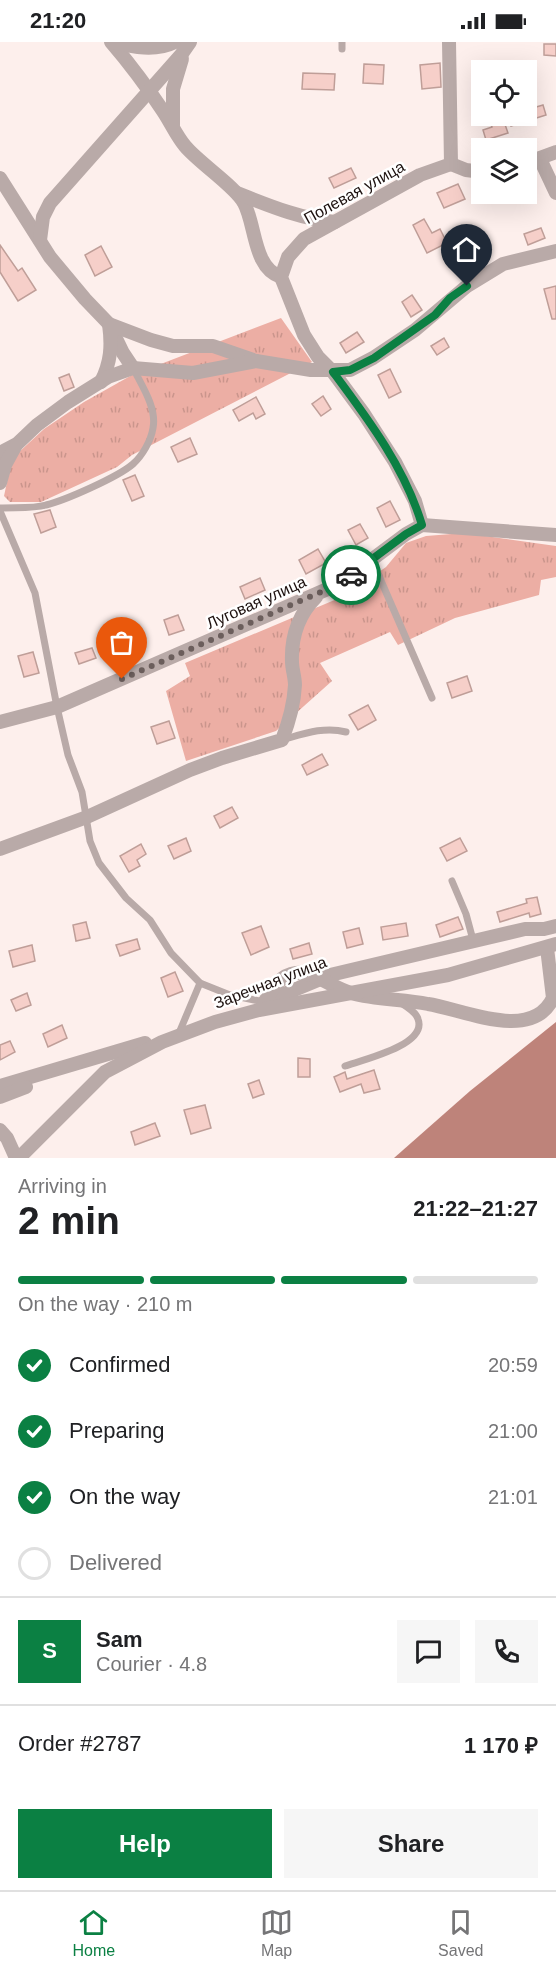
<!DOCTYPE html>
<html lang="en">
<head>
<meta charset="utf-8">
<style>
  body { margin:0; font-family:Arial,sans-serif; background:#f6f6f6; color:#202124; height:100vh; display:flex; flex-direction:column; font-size:22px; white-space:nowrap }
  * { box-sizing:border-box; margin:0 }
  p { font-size:20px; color:#757577 }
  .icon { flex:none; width:33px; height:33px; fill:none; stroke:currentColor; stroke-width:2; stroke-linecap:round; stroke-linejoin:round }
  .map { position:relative; height:1116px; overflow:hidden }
  .sheet { display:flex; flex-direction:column; background:#fff; flex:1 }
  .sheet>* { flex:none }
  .fabs { position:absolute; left:471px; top:18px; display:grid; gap:12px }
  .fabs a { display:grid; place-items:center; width:66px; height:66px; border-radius:0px; background:#fff; box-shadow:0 6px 24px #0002; font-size:30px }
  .pin { position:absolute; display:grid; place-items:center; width:51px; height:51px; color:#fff; margin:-62px -26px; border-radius:50% 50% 50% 0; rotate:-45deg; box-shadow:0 0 6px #0007 }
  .pin .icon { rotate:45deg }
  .courier { position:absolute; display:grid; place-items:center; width:60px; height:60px; margin:-30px; border:4px solid #0b8043; border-radius:50%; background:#fff; color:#222; box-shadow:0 2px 8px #0007 }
  .overview em { font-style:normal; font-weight:600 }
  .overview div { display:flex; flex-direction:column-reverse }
  .overview { display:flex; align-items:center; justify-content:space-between; height:102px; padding:0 18px }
  h1 { font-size:39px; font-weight:600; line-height:45px }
  .bar { display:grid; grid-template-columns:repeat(4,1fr); gap:9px 6px; align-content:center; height:72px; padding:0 18px }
  .bar i { height:8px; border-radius:4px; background:#e0e0e0 }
  .bar .on { background:#0b8043 }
  .bar p { grid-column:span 4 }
  .line { display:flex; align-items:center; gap:15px; padding:0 18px; border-top:2px solid #e0e0e0 }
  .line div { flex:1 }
  .round { display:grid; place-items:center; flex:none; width:63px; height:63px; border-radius:0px; background:#f6f6f6 }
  ol { padding:0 18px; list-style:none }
  li { display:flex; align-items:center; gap:18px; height:66px }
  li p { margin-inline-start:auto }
  li .icon { padding:6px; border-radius:50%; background:#0b8043; color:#fff; stroke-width:4 }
  li:last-child { color:#757577 }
  li i { width:33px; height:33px; border:3px solid #e0e0e0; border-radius:50% }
  .cta { display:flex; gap:12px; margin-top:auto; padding:12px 18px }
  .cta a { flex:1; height:69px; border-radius:0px; background:#0b8043; color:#fff; font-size:24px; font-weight:600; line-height:69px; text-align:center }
  .cta a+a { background:#f6f6f6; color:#202124 }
  .status { display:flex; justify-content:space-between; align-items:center; height:42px; padding:0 30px; background:#fff; direction:ltr }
  .status svg { height:16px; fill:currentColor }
  .tabs { display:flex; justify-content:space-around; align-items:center; height:84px; border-top:2px solid #e0e0e0; background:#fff; font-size:16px; color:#757577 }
  .tabs a { display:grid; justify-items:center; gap:3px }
  .tabs .on { color:#0b8043 }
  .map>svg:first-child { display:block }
  .grass { fill:url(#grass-tufts) }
  .water { fill:#be837a }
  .building { fill:#f6cfc9; stroke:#bf9e98; stroke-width:1.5 }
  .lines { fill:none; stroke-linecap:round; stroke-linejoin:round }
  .service { stroke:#b9aaa8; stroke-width:7 }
  .minor { stroke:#b9aaa8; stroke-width:14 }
  .done { stroke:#6b5e5c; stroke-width:6; stroke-dasharray:0 10.8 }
  .route { stroke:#0b8043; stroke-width:8 }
  .labels { text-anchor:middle; stroke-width:5; stroke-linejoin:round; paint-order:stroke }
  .street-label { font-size:16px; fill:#1c100e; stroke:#fff }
</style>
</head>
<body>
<div class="status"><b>21:20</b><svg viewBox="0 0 49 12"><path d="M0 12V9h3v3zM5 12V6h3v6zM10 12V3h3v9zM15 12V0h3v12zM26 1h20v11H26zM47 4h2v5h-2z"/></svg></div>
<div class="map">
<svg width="556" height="1116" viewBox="0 0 556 1116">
  <defs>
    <pattern id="grass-tufts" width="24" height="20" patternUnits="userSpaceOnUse" patternTransform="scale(1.5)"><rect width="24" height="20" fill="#ecaea4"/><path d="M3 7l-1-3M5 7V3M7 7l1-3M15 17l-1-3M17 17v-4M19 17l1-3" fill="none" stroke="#ca958c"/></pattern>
  </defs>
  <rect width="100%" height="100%" fill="#fdefec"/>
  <g class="grass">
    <polygon points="281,276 312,320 132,413 117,425 41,460 10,460 4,454 10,426 18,411 44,387 84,360 132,333"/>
    <polygon points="464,491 556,504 556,535 541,538 539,553 455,576 398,603 390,590 320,621 332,639 276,689 186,719 166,649 190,634 185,621 344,554 386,525 406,501 426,494"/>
  </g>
  <polygon class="water" points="556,980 556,1116 394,1116 470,1049"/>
  <g class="building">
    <polygon points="544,2 556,2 556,14 544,13"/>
    <polygon points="440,21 441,45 422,47 420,23"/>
    <polygon points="364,22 384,23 383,42 363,41"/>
    <polygon points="303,31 335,32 334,48 302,47"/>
    <polygon points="543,63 546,73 511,84 508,75 526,74 526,68"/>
    <polygon points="502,74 508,91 486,98 483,88 492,85 490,78"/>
    <polygon points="351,126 356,136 334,146 329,136"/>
    <polygon points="458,142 465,157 444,166 437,151"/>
    <polygon points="424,177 432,191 440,187 447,201 427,211 413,183"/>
    <polygon points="541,186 545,196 528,203 524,192"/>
    <polygon points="479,201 488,219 479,224 469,206"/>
    <polygon points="0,203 18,229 22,226 36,248 18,259 0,230"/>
    <polygon points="101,204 112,225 95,234 85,213"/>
    <polygon points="556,244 556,277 552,277 544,247"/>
    <polygon points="412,253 422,268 411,275 402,260"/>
    <polygon points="357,290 364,300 346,311 340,301"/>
    <polygon points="444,296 449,305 437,313 431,304"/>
    <polygon points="390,327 401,350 389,356 378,333"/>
    <polygon points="69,332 74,345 64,349 59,336"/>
    <polygon points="323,354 331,367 321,374 312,362"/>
    <polygon points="256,355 265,372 256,377 253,371 239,379 233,368"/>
    <polygon points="190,396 197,412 178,420 171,405"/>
    <polygon points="135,433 144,454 132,459 123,438"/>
    <polygon points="390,459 400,478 386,485 377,466"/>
    <polygon points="50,468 56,485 41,491 34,472"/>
    <polygon points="360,482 368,496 356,503 348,488"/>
    <polygon points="318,507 326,521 306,532 299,518"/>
    <polygon points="260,536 265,548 245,557 240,545"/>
    <polygon points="178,573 184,588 169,593 164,578"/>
    <polygon points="92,606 96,616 79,622 75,611"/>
    <polygon points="33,610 39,631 24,635 18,614"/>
    <polygon points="467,634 472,649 452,656 447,641"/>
    <polygon points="368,663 376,678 358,688 349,673"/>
    <polygon points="169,679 175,696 157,702 151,685"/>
    <polygon points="322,712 328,723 307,733 302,723"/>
    <polygon points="232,765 238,776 220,786 214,774"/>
    <polygon points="186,796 191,809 174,817 168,804"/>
    <polygon points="460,796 467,809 447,819 440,806"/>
    <polygon points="141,802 146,812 137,818 140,824 129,830 120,814"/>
    <polygon points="537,855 541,872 530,875 529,871 500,880 497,870 527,861 526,857"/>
    <polygon points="458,875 463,887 440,895 436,883"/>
    <polygon points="86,880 90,896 76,899 73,883"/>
    <polygon points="406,881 408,894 383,898 381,885"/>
    <polygon points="261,884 269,905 251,913 242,891"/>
    <polygon points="359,886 363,902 347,906 343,890"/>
    <polygon points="137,897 140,907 120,914 116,903"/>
    <polygon points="309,901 312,912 293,917 290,907"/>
    <polygon points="32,903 35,919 13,925 9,909"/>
    <polygon points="175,930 183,949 168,955 161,936"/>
    <polygon points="27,951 31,963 16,969 11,958"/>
    <polygon points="62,983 67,996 48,1005 43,992"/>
    <polygon points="10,999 15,1010 0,1018 0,1003"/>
    <polygon points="298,1016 310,1017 310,1035 298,1035"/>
    <polygon points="374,1028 380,1047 364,1051 361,1042 340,1050 334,1035 345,1030 347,1037"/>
    <polygon points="259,1038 264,1052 253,1056 248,1042"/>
    <polygon points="205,1063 211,1086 191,1092 184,1068"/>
    <polygon points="155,1081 160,1094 135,1103 131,1090"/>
  </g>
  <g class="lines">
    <g class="service">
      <polyline points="342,0 342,7"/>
      <path d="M0,466C15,465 32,467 46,463C66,458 118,435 133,422C142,414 151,399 153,386C157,366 142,344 133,326"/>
      <polyline points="0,469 35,551 57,665 68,713 82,750 90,799 99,821 126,856 150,878 171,911 200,941 230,953 264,960"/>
      <polyline points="372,518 432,656"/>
      <path d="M282,698C303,692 324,684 346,690"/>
      <polyline points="452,839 466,872 473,898"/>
      <polyline points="179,991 200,941"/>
      <path d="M345,1024C362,1018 428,1003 418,977C416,970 407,965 401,961"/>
    </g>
    <g class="minor">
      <path d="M111,0C130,22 147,45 163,69C171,81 176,93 185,104C199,121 236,145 244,161C256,183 253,226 281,235"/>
      <path d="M112,0C133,5 155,10 175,0"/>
      <polyline points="173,83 173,47 182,17"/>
      <polyline points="540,117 556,151"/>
      <polyline points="526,121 556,110"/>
      <polyline points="451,122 466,128 482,130"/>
      <polyline points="0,136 50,215 85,257 109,282 123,311 133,326"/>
      <path d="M237,151C270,164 301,177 335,180"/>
      <polyline points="40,198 43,175 50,161 181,13 190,0"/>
      <path d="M101,340C111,320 112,304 109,282L151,298L173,304H213L256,319"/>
      <polyline points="0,411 17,402 37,383 68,360 108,335 133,326 193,331 256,319 311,328 350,328 373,316 415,288 467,244 503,222 556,209"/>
      <polyline points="0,441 5,423 16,403"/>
      <polyline points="422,483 415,459 395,420 364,372 333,330 318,315 304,293 281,235 288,215 304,197 420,133 451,122 449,0"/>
      <polyline points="0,680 57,665 339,542 406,492 422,483 556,493"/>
      <path d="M0,807L87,775L190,728L222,716L282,698C289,680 294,662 295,643C295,635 292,627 292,620C291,595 298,573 316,555"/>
      <polyline points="265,960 330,933 525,887 544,887 556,884"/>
      <path d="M264,961C272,948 279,933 296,931C314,929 333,946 351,951C376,958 402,957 428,962C462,967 532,1001 553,956L547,906"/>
      <polyline points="0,1044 145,1001"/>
      <polyline points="0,1055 26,1045"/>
      <polyline points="0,1088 7,1096 16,1116"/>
      <polyline points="19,1116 105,1030 162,1000 215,980 259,968 448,933 556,902"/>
    </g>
  </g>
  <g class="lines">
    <polyline class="done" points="122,637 339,542 351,533"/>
    <path class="route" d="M351,533L406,492L422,483C405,426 368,377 333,330L350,328L374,316L435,273L450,256L467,244"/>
  </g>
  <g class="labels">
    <g class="street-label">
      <text transform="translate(354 150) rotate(-29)" y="6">Полевая улица</text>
      <text transform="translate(256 560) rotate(-24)" y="6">Луговая улица</text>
      <text transform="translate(270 940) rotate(-21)" y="6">Заречная улица</text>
    </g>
  </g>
</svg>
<div class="fabs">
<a><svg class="icon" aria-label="locate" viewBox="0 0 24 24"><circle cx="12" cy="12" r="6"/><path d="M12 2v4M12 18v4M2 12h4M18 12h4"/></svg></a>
<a><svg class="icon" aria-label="layers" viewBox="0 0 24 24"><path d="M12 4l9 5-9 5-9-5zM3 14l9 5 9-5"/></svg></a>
</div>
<div class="pin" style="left:122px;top:637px;background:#ea580c"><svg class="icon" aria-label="bag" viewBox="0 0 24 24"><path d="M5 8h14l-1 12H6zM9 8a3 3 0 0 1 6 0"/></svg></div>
<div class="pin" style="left:467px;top:244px;background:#1f2937"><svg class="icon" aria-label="home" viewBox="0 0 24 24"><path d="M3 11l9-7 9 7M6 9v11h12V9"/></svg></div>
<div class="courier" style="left:351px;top:533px"><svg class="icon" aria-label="car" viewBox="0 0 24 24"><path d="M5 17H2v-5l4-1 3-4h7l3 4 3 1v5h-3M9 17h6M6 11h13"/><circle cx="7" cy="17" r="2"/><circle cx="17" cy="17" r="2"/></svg></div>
</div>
<section class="sheet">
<div class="overview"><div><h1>2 min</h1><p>Arriving in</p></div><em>21:22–21:27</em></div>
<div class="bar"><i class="on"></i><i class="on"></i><i class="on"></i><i></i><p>On the way · 210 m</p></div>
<ol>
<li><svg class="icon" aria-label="check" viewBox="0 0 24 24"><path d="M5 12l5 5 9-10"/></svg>Confirmed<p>20:59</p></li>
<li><svg class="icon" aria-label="check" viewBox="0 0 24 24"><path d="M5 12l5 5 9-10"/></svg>Preparing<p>21:00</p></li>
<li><svg class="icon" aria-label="check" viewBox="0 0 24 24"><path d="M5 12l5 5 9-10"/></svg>On the way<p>21:01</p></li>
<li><i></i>Delivered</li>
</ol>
<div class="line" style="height:108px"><b class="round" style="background:#0b8043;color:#fff">S</b><div><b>Sam</b><p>Courier · 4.8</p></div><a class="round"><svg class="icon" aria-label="chat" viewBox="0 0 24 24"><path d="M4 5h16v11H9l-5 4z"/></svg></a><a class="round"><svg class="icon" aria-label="phone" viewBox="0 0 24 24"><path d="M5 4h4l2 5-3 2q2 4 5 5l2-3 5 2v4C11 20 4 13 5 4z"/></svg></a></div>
<div class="line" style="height:78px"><div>Order #2787</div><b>1 170 ₽</b></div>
<div class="cta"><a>Help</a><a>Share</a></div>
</section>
<nav class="tabs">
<a class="on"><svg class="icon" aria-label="home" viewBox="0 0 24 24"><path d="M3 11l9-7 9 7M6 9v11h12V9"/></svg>Home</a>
<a><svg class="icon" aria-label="map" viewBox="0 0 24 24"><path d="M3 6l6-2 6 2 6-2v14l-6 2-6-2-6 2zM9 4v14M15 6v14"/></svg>Map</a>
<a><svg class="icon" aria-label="saved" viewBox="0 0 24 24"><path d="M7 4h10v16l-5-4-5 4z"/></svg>Saved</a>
</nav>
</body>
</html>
